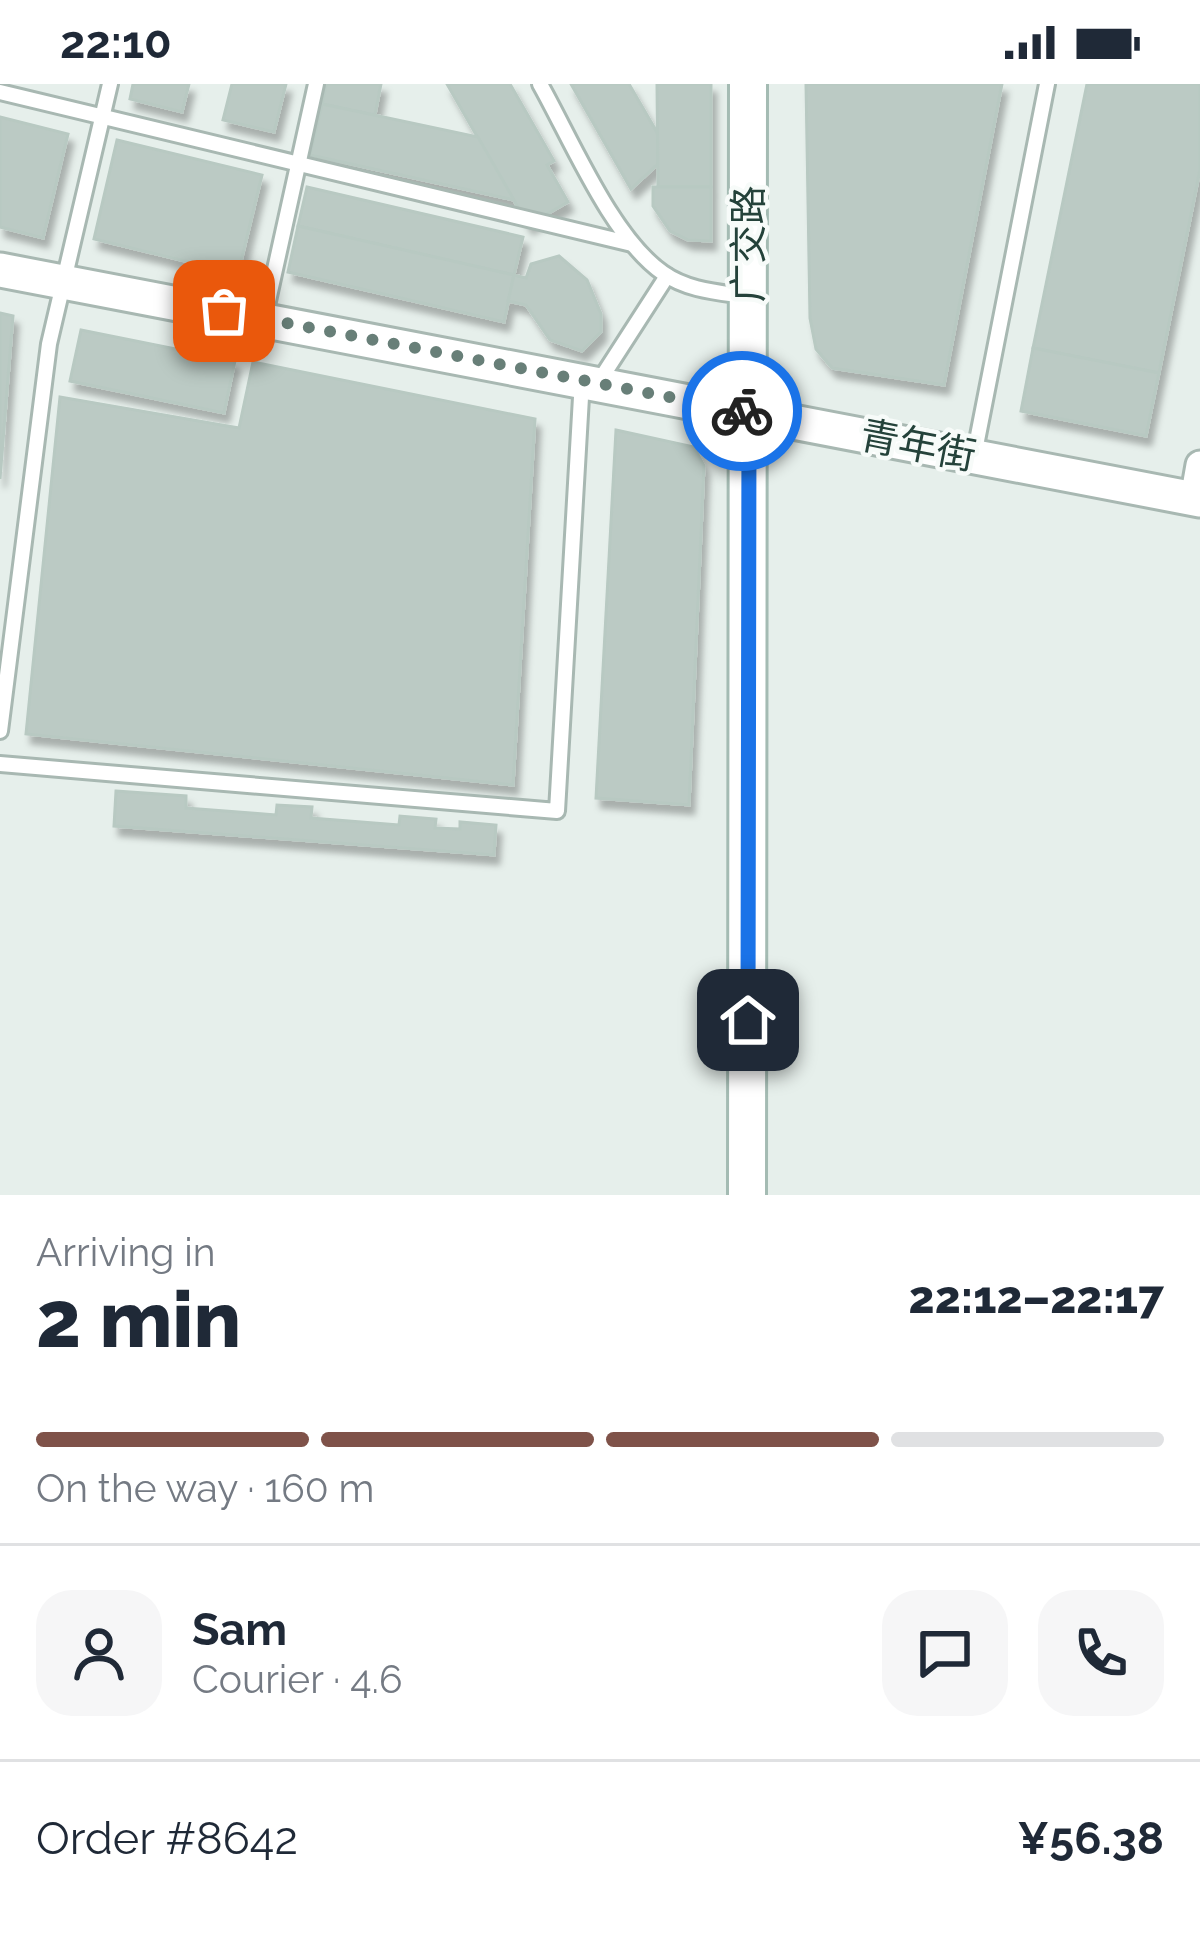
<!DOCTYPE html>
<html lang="en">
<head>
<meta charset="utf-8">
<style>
  body { margin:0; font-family:Raleway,"Noto Sans SC",sans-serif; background:#f6f6f7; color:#1f2937; height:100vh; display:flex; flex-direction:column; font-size:45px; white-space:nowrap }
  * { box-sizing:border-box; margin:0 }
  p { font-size:39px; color:#747a83 }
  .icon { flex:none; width:66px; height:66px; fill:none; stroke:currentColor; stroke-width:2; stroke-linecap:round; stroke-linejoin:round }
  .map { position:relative; height:1111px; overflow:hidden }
  .drawer { display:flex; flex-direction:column; background:#fff; flex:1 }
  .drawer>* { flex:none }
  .pin { position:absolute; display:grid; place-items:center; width:102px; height:102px; color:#fff; margin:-51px; border-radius:24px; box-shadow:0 6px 18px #0006 }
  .courier { position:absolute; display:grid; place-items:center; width:120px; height:120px; margin:-60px; border:9px solid #1a73e8; border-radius:50%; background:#fff; color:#222; box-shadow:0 3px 15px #0007 }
  .head em { font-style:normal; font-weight:800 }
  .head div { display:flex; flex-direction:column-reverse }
  .head { display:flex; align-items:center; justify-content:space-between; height:204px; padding:0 36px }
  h1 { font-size:78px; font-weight:800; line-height:90px }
  .bar { display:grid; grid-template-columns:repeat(4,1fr); gap:18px 12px; align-content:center; height:144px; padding:0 36px }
  .bar i { height:15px; border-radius:9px; background:#e0e1e3 }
  .bar .selected { background:#7f5249 }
  .bar p { grid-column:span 4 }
  .line { display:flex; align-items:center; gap:30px; padding:0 36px; border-top:3px solid #e0e1e3 }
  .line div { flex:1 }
  .round { display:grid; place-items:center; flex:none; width:126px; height:126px; border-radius:36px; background:#f6f6f7 }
  .status { display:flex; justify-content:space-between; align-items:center; height:84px; padding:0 60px; background:#fff; direction:ltr }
  .status svg { height:33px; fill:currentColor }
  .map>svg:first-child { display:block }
  .building { fill:#bbcac4; stroke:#b8c9c2; stroke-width:3; filter:url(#shadow) }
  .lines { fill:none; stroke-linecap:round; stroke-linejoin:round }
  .service-casing { stroke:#a8b8b2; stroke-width:20 }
  .minor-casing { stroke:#a8b8b2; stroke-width:33 }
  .tertiary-casing { stroke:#a8b8b2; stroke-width:39 }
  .secondary-casing { stroke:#a4bbb3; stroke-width:42 }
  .service { stroke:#fff; stroke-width:14 }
  .minor { stroke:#fff; stroke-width:27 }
  .tertiary { stroke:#fff; stroke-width:33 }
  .secondary { stroke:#fff; stroke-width:36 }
  .done { stroke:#687f78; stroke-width:12; stroke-dasharray:0 21.6 }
  .route { stroke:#1a73e8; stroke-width:15 }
  .labels { text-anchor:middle; stroke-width:9; stroke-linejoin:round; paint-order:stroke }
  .street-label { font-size:39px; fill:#24423a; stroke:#f7fbf9 }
</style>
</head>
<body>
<div class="status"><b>22:10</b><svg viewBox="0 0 49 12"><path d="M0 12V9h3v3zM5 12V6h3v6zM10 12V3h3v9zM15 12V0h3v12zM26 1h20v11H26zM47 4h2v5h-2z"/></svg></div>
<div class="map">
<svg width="1200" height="1111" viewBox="0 0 1200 1111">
  <defs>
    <filter id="shadow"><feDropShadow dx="5" dy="9" stdDeviation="3" flood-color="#0004"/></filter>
  </defs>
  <rect width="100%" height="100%" fill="#e6efeb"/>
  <g class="building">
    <polygon points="133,0 189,0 182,28 130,15"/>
    <polygon points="232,0 286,0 274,48 223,36"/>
    <polygon points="326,0 381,0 375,31 322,20"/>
    <polygon points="447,0 510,0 554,77 547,81 568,118 528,141"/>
    <polygon points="571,0 629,0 658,50 658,80 631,105"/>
    <polygon points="657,0 711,0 711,103 658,103"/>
    <polygon points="806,0 1002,0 944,301 832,284 816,265 810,234"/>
    <polygon points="1087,0 1200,0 1200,86 1159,289 1033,264"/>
    <polygon points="322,20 478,53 514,116 310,71"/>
    <polygon points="0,33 68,50 43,154 0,143"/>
    <polygon points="117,56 262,91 238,190 94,155"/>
    <polygon points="307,103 523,153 514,191 298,142"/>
    <polygon points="653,103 711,103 711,157 688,156 670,147 653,122"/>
    <polygon points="298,142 514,191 504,238 288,188"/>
    <polygon points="559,172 587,196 601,230 601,248 582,267 550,256 526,221 508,217 514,191 526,194 531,180"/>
    <polygon points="0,229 13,232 0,395"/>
    <polygon points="81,246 235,277 224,329 70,297"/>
    <polygon points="1033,264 1159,289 1146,352 1021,327"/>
    <polygon points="253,278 535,335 513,701 26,650 60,313 239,344"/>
    <polygon points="616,346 694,363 704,382 689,721 596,714"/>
    <polygon points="116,707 186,712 186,724 276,731 277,721 312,723 311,734 399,741 400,732 436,735 435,744 460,745 460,738 496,741 494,771 114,742"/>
  </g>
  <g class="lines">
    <g class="service-casing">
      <g id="service">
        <path d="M540,0C571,55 612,154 663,189C687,206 716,208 744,212"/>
        <polyline points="0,8 632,160"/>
        <polyline points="264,235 316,0"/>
        <polyline points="598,299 667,192"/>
        <polyline points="974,372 1047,0"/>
        <polyline points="0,647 49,260 110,0"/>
        <polyline points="0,680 557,727 582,296"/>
      </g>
    </g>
    <g class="minor-casing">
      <polyline id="minor" points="1194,415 1200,381"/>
    </g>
    <g class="tertiary-casing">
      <polyline id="tertiary" points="0,186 1200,416"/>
    </g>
    <g class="secondary-casing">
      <polyline id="secondary" points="747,1111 748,0"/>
    </g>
    <use href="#service" class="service"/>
    <use href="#minor" class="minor"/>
    <use href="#tertiary" class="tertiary"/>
    <use href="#secondary" class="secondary"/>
  </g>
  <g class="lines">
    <polyline class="done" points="224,227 742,327"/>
    <polyline class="route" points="742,327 749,328 748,936"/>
  </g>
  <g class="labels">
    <g class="street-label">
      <text transform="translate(748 160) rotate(-90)" y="14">广交路</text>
      <text transform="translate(918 361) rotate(11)" y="14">青年街</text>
    </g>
  </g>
</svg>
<div class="pin" style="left:224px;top:227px;background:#ea580c"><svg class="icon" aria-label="bag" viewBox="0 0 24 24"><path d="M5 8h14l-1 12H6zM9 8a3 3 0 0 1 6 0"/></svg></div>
<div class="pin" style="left:748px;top:936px;background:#1f2937"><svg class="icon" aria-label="home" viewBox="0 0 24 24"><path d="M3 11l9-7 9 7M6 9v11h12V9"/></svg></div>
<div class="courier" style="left:742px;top:327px"><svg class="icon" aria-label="bike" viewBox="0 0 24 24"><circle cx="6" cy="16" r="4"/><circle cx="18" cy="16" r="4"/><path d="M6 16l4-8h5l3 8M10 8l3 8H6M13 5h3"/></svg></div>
</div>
<section class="drawer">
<div class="head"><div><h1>2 min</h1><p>Arriving in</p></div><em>22:12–22:17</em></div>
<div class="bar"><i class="selected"></i><i class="selected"></i><i class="selected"></i><i></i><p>On the way · 160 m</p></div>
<div class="line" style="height:216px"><a class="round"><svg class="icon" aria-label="person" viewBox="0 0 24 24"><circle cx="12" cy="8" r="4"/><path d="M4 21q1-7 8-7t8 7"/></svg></a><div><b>Sam</b><p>Courier · 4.6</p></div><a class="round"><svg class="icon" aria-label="chat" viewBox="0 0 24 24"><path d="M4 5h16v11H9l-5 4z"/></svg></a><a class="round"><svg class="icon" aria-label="phone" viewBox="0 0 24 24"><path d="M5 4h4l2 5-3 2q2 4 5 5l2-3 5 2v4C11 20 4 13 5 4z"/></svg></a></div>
<div class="line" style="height:156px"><div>Order #8642</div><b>¥56.38</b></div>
</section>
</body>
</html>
